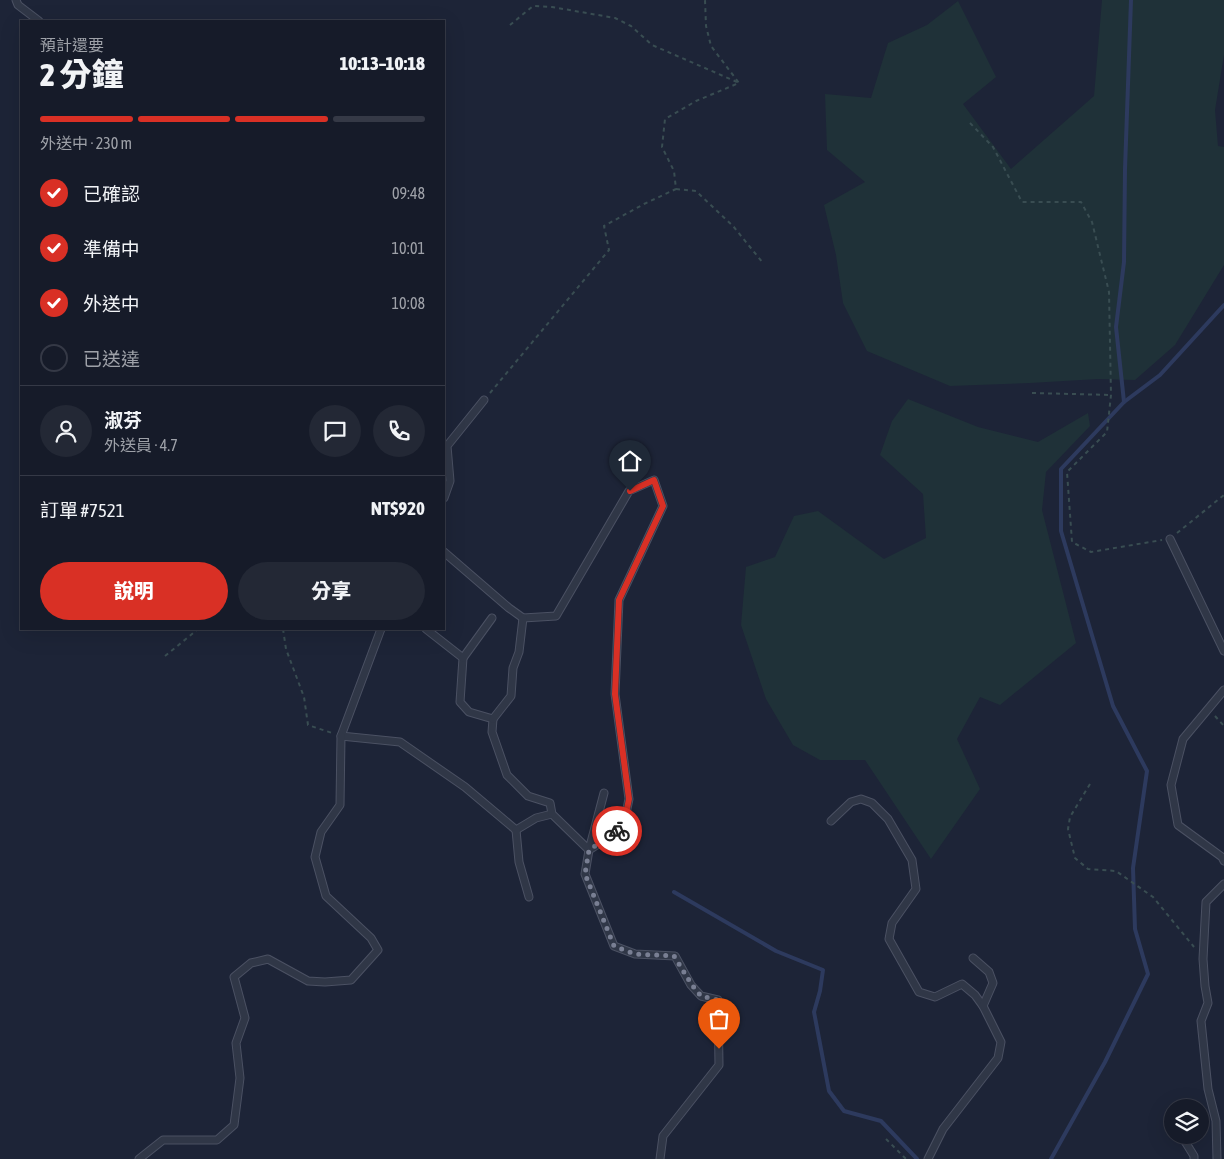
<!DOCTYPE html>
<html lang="zh-TW">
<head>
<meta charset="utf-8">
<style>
  body { margin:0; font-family:"Asap Condensed","Noto Sans TC",sans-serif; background:#232835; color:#f1f3f6; height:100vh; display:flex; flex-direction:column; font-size:19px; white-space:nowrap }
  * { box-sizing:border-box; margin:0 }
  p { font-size:16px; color:#9ea1a8 }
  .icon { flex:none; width:28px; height:28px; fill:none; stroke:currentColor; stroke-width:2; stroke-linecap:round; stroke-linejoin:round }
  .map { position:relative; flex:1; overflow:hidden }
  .panel { position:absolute; left:20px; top:20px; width:425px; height:610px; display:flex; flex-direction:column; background:#161b29; border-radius:0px; box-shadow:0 5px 20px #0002,0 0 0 1px #353946 }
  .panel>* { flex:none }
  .tools { position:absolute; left:1164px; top:1099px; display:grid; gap:10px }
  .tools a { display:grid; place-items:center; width:45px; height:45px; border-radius:50%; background:#161b29; box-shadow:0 5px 20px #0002,0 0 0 1px #353946; font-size:25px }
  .pin { position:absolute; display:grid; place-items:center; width:42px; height:42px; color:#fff; margin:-51px -21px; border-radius:50% 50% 50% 0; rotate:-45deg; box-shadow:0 0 5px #0007 }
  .pin .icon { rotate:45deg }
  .courier { position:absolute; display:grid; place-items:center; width:50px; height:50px; margin:-25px; border:4px solid #d93025; border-radius:50%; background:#fff; color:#222; box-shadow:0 1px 6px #0007 }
  .overview em { font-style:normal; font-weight:800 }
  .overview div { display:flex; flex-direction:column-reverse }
  .overview { display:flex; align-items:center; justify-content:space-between; height:85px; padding:0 20px }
  h1 { font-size:32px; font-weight:800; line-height:38px }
  .bar { display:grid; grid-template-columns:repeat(4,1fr); gap:8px 5px; align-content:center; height:60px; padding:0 20px }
  .bar i { height:6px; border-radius:4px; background:#353946 }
  .bar .current { background:#d93025 }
  .bar p { grid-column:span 4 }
  .line { display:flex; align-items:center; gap:12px; padding:0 20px; border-top:1px solid #353946 }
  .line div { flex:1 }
  .round { display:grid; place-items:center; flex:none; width:52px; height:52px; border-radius:26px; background:#232835 }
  ol { padding:0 20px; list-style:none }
  li { display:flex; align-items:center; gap:15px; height:55px }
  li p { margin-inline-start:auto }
  li .icon { padding:5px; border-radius:50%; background:#d93025; color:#fff; stroke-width:4 }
  li:last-child { color:#9ea1a8 }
  li i { width:28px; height:28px; border:2px solid #353946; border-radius:50% }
  .action { display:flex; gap:10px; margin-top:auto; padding:10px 20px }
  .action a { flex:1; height:58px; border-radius:30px; background:#d93025; color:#fff; font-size:20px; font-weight:800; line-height:58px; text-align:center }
  .action a+a { background:#232835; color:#f1f3f6 }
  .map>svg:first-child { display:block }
  .green { fill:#1f3138 }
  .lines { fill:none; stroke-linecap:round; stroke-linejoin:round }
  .stream { stroke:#2d3a5e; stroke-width:4 }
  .lane-casing { stroke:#4b5163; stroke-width:9 }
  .path { stroke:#394d52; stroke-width:2; stroke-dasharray:4 4; stroke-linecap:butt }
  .lane { stroke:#303747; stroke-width:7 }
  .done { stroke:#797f93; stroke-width:5; stroke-dasharray:0 9 }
  .route { stroke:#d93025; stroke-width:6 }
</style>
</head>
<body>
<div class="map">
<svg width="1224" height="1159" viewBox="0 0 1224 1159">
  <rect width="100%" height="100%" fill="#1d2437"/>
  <g class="green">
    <polygon points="1102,0 1224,0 1224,55 1215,110 1218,146 1224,147 1224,265 1175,345 1135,380 1098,379 1030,383 950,386 867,351 843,303 836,255 824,205 865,182 827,150 825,94 871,98 888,43 927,25 958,1 996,77 963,104 1011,169 1094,96"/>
    <polygon points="908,399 978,427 1038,442 1088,413 1090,426 1046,472 1042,510 1076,643 1000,705 980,697 957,739 980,789 931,859 865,760 820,760 793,745 766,699 741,625 746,567 775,557 794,516 818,511 884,559 926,538 923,494 880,455 892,421"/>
  </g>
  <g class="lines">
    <g class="stream">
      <polyline points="1124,402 1160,375 1224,305"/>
      <polyline points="674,892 776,951 823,970 820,991 814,1012 829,1091 844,1111 881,1121 917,1159"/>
      <polyline points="1051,1159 1105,1062 1148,974 1135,929 1133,868 1147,771 1113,706 1061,531 1061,469 1124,402 1116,327 1124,262 1125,169 1131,0"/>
    </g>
    <g class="lane-casing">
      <g id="lane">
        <polyline points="16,0 18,5 39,21"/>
        <polyline points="444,498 450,481 447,446 484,400"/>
        <polyline points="1170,539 1224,651"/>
        <polyline points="444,552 509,608 523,618 556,616 629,491 654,480 663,506 619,600 615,694 629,799 623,828 589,850 585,874 614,946 635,954 675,956 691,985 701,996 718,1000 719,1065 663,1136 660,1159"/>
        <polyline points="381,629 341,736 400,742 465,787 516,830 536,818 552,814"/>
        <polyline points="426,629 463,658 460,702 469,712 493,719 492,732 507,775 528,796 550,803 552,814 589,850 604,793"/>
        <polyline points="463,658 492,618"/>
        <polyline points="1224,690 1183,739 1171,785 1178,825 1222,857 1224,861"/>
        <polyline points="493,719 511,696 513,668 519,652 523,618"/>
        <polyline points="831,821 851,802 861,799 872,803 888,819 912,860 916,889 892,923 889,939 919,992 935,997 962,984 975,995 983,1006 1001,1042 998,1058 943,1129 928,1159"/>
        <polyline points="516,830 519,862 529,897"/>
        <polyline points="973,958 989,972 993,983 983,1006"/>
        <polyline points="1181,1135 1194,1156 1194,1159"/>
        <polyline points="139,1159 163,1140 217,1140 234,1125 240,1078 236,1043 245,1018 234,977 251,963 268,959 308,981 325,982 351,980 378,950 371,938 326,896 315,857 321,832 340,805 341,736"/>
        <polyline points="1217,1159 1216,1121 1208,1089 1201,1021 1208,1003 1205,986 1203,959 1206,902 1224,884"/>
      </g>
    </g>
    <g class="path">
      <polyline points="510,25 533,6 552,7 615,18 631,26 652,45 737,82"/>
      <polyline points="970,123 993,147 1022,202 1081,202 1092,222 1109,292 1111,395 1107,432 1067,472 1072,542 1091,552 1162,540"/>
      <polyline points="676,189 696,191 733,226 763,263"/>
      <polyline points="490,393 609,250 604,226 644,204 676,189 674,171 662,147 665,119 696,101 739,83 711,46 706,26 705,0"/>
      <polyline points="1032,393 1111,395"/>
      <polyline points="1177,533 1224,495"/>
      <polyline points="283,629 286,649 304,697 308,725 332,733"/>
      <polyline points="165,656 197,630 197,629"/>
      <polyline points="1215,716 1224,726"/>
      <polyline points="1090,784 1070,817 1068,829 1075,858 1088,869 1116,871 1153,897 1194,947"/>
      <polyline points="886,1139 906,1159"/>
    </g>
    <use href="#lane" class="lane"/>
  </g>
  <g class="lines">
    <polyline class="done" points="617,831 589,850 585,874 614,946 635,954 674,956 692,985 701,996 718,1000 719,1049"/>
    <polyline class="route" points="617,831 623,828 629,799 615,694 619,600 663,506 654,480 630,491"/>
  </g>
</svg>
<div class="tools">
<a><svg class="icon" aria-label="layers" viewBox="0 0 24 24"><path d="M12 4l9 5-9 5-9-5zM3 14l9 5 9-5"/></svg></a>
</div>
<div class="pin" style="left:719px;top:1049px;background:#ea580c"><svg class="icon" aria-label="bag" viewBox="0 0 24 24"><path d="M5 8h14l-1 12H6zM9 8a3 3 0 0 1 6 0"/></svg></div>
<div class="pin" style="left:630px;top:491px;background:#1f2937"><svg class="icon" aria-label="home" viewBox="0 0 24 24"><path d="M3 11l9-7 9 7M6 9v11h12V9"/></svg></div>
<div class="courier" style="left:617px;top:831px"><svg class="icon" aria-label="bike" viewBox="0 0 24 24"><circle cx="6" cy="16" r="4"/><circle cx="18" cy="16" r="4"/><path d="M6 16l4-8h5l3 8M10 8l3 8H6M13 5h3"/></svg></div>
<section class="panel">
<div class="overview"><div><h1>2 分鐘</h1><p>預計還要</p></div><em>10:13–10:18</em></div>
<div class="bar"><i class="current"></i><i class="current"></i><i class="current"></i><i></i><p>外送中 · 230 m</p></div>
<ol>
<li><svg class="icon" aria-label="check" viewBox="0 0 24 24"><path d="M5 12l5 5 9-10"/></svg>已確認<p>09:48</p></li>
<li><svg class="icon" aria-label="check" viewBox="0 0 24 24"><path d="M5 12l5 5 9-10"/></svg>準備中<p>10:01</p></li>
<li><svg class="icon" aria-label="check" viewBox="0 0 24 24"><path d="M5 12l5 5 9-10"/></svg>外送中<p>10:08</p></li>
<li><i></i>已送達</li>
</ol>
<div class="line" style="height:90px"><a class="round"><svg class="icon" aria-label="person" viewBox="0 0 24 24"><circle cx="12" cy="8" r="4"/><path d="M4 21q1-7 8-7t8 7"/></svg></a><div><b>淑芬</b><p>外送員 · 4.7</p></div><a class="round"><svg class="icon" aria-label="chat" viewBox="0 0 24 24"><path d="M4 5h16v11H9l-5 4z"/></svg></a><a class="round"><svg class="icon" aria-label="phone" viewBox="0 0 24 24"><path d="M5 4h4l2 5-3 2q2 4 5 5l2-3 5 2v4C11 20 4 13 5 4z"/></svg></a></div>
<div class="line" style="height:65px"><div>訂單 #7521</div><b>NT$920</b></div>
<div class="action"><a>說明</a><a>分享</a></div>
</section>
</div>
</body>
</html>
